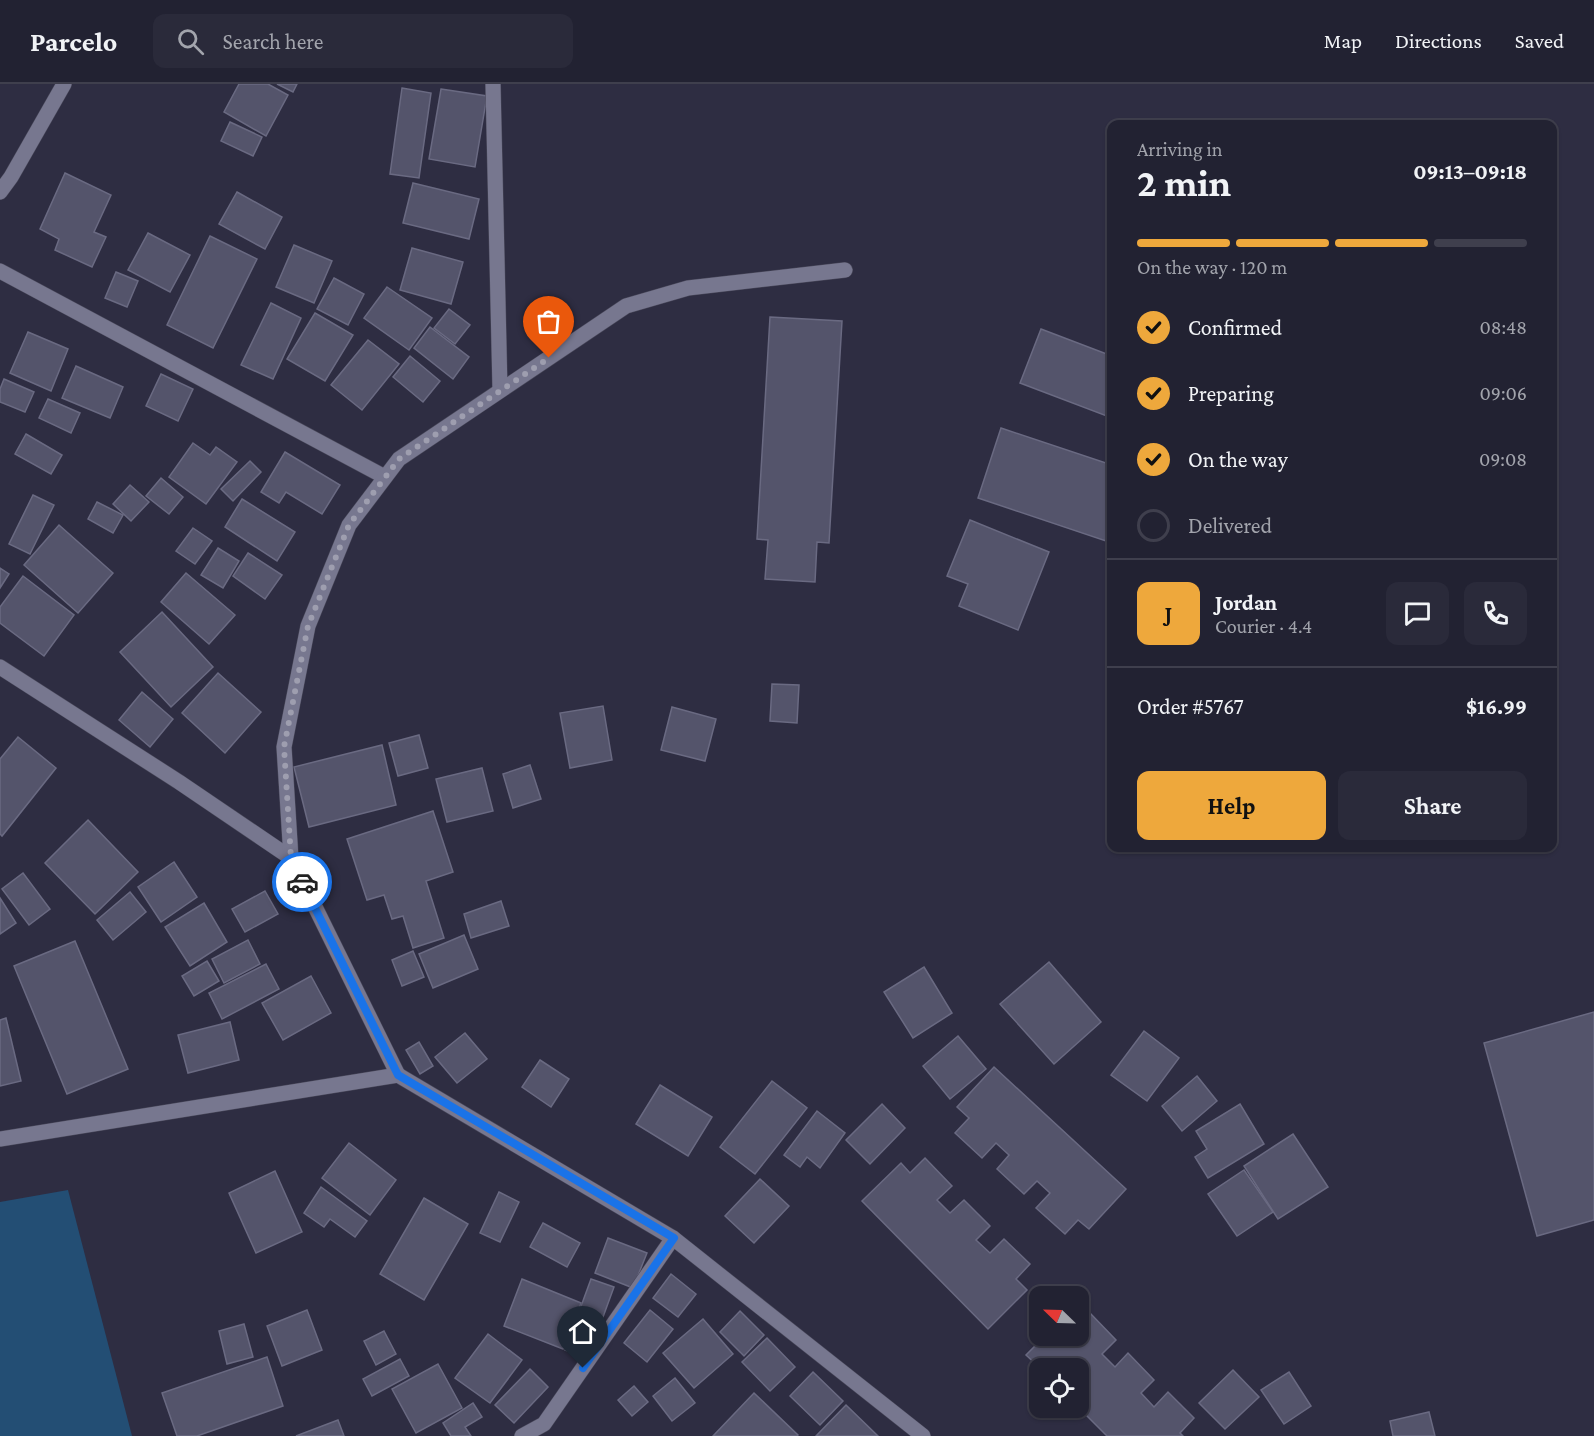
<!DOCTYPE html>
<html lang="en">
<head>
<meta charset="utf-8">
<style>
  body { margin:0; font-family:"Crimson Pro",serif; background:#2a2a3a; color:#f1f3f6; height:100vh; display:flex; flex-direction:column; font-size:22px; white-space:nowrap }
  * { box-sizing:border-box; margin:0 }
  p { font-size:20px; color:#a2a4ac }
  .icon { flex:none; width:33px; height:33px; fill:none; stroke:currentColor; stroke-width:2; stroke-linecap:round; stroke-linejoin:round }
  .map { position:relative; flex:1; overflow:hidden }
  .side { position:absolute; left:1107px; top:36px; width:450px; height:732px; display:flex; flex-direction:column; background:#222232; border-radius:12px; box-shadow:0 2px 4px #0004,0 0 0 2px #3f3f4d }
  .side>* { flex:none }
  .needle { width:39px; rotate:293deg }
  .tools { position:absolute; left:1029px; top:1202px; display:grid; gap:12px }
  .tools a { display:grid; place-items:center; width:60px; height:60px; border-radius:12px; background:#222232; box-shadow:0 2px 4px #0004,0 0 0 2px #3f3f4d; font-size:30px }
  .pin { position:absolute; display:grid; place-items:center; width:51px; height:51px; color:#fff; margin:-62px -26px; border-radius:50% 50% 50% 0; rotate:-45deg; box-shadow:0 0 6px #0007 }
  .pin .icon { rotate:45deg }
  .courier { position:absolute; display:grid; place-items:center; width:60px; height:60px; margin:-30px; border:4px solid #1a73e8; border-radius:50%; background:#fff; color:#222; box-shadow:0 2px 8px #0007 }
  .head em { font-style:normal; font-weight:700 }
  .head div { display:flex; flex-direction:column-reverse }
  .head { display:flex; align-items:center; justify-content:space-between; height:102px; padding:0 30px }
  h1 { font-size:39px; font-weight:700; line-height:45px }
  .bar { display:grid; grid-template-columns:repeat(4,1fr); gap:9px 6px; align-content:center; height:72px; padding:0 30px }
  .bar i { height:8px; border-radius:4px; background:#3f3f4d }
  .bar .on { background:#eea83c }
  .bar p { grid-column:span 4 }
  .line { display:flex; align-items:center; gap:15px; padding:0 30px; border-top:2px solid #3f3f4d }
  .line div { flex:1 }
  .round { display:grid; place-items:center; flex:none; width:63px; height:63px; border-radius:12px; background:#2a2a3a }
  ol { padding:0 30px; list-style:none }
  li { display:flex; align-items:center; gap:18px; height:66px }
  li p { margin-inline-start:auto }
  li .icon { padding:6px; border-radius:50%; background:#eea83c; color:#111; stroke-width:4 }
  li:last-child { color:#a2a4ac }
  li i { width:33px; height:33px; border:3px solid #3f3f4d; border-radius:50% }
  .cta { display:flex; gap:12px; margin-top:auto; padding:12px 30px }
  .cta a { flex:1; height:69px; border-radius:12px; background:#eea83c; color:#111; font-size:24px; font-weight:700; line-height:69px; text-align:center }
  .cta a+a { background:#2a2a3a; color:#f1f3f6 }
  header { display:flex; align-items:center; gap:36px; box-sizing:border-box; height:84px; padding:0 30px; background:#222232; border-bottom:2px solid #3f3f4d }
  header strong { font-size:28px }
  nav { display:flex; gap:33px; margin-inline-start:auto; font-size:21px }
  .search { width:420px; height:54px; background:#2a2a3a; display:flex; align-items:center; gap:15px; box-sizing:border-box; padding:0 21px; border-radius:12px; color:#a2a4ac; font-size:22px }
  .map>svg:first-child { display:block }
  .water { fill:#234e74 }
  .building { fill:#54546b; stroke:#6a6a82; stroke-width:1.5 }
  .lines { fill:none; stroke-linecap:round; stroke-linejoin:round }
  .minor-casing { stroke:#49485a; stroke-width:16 }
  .tertiary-casing { stroke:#49485a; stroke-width:16 }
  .minor { stroke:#77778f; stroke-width:15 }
  .tertiary { stroke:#77778f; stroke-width:15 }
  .done { stroke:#9e9eaf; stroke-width:6; stroke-dasharray:0 10.8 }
  .route { stroke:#1a73e8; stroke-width:8 }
</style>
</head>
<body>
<header>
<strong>Parcelo</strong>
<div class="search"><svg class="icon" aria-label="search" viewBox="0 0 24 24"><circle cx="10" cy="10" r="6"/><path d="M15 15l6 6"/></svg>Search here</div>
<nav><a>Map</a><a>Directions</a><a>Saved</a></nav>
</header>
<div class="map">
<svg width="1594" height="1352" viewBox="0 0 1594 1352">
  <rect width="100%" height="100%" fill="#2e2d42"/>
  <polygon class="water" points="68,1106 132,1352 0,1352 0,1118"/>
  <g class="building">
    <polygon points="239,0 268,0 288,11 266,52 224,28"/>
    <polygon points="277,0 297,0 293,8"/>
    <polygon points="402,4 431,9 419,94 390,90"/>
    <polygon points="441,5 487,12 475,83 429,75"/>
    <polygon points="230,38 262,53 253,72 221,57"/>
    <polygon points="65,89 111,111 94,148 106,153 92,183 55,166 59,155 40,145"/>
    <polygon points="413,99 479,115 469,155 403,139"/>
    <polygon points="237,108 282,133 265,165 219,140"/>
    <polygon points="148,149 190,171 170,208 128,186"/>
    <polygon points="210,152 257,175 213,264 167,241"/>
    <polygon points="294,161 332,177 314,219 276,203"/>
    <polygon points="412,164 463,178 451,220 400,206"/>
    <polygon points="116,188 138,197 127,223 105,214"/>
    <polygon points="334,194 364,210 348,241 317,225"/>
    <polygon points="387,203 432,234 409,266 364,234"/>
    <polygon points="271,219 301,234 273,295 241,281"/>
    <polygon points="449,225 470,241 455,260 434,244"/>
    <polygon points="315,229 353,251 325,297 287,275"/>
    <polygon points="770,233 842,237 829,459 817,458 815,498 765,495 768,456 757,455"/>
    <polygon points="430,243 469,273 453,295 414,264"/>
    <polygon points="1041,245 1112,272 1112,334 1020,299"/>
    <polygon points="28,248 68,265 51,307 10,289"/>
    <polygon points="368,256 399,280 362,326 331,301"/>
    <polygon points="410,272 440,297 423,318 393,293"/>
    <polygon points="76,282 123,303 110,334 62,314"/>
    <polygon points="161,290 193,305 178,337 146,322"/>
    <polygon points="4,295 34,308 25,328 0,318 0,305"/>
    <polygon points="48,315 80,329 71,349 39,334"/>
    <polygon points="1001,344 1112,381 1112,459 978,414"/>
    <polygon points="26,350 62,371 51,390 15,370"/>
    <polygon points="193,359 210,371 216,363 237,378 206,420 169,393"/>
    <polygon points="285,368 340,401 322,430 286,408 279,419 261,408"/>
    <polygon points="250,377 261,388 233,417 221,405"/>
    <polygon points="161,394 183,413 169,430 146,412"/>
    <polygon points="130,401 149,418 131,437 113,420"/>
    <polygon points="33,411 54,421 30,470 9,460"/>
    <polygon points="242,415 295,448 277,477 225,443"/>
    <polygon points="97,418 123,431 113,449 88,435"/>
    <polygon points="970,436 1049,468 1018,546 959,522 968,500 947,492"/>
    <polygon points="59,441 113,489 78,529 24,481"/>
    <polygon points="193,444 212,457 195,480 176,467"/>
    <polygon points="218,464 239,477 223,504 201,491"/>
    <polygon points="248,469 282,491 265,515 233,492"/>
    <polygon points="0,484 9,490 0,504"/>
    <polygon points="186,489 235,531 209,560 161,518"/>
    <polygon points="23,492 74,531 44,572 0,539 0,523"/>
    <polygon points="162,528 213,583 171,623 120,568"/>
    <polygon points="218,589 261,628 225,669 182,629"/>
    <polygon points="772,600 799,601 797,639 770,637"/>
    <polygon points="142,608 173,635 150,663 119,636"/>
    <polygon points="603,622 612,676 570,684 560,629"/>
    <polygon points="672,623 716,635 705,677 661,666"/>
    <polygon points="419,651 428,684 398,692 389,659"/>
    <polygon points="18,653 56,684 2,752 0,750 0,675"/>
    <polygon points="382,661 396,721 309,743 294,683"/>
    <polygon points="530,681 541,715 513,724 503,690"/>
    <polygon points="482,684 493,727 447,738 436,695"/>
    <polygon points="433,727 453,788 426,797 444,854 413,864 403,832 392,835 384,811 367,816 347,755"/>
    <polygon points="88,736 138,788 95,830 45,779"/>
    <polygon points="174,778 197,813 161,838 138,803"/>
    <polygon points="23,789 50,825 29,841 2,805"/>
    <polygon points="265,807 278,830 245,848 232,825"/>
    <polygon points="130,808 146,828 113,856 97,836"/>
    <polygon points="0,814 16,839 0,850"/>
    <polygon points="501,817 509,842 471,854 464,830"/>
    <polygon points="204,819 227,858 190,882 165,843"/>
    <polygon points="464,851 478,885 433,904 419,870"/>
    <polygon points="248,856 260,880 224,899 212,875"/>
    <polygon points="75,857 128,985 67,1010 14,882"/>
    <polygon points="413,867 424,893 402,902 392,876"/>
    <polygon points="207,877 219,897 194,912 182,892"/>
    <polygon points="1049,878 1101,938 1054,980 1000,920"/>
    <polygon points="266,880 279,905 222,935 209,909"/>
    <polygon points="924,883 952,929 913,954 884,908"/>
    <polygon points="311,892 331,929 283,956 262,919"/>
    <polygon points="1594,928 1594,1136 1537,1152 1484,959"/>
    <polygon points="6,934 21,997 0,1002 0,936"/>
    <polygon points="230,938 239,976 188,989 178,951"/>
    <polygon points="1144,947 1179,974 1147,1017 1111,991"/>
    <polygon points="465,949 487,975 457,999 435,973"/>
    <polygon points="958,952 986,985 950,1015 923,982"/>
    <polygon points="419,958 433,982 420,990 406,966"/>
    <polygon points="540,976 569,995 551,1023 522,1003"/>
    <polygon points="994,983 1126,1105 1089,1145 1078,1136 1065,1150 1036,1124 1050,1109 1037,1097 1024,1110 997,1085 1009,1071 996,1059 982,1074 955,1049 969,1034 957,1023"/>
    <polygon points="1197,992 1217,1017 1182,1047 1162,1022"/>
    <polygon points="772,997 807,1024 755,1090 720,1063"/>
    <polygon points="660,1001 712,1033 688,1072 636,1040"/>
    <polygon points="882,1020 905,1044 870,1080 846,1056"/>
    <polygon points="1240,1020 1264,1060 1208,1094 1195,1073 1207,1065 1196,1047"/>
    <polygon points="817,1027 845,1049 820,1084 807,1073 800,1083 784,1071"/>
    <polygon points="1293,1050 1328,1103 1278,1135 1244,1082"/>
    <polygon points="349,1059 396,1096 370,1131 322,1094"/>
    <polygon points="925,1074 952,1102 937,1116 950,1129 964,1116 990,1142 976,1156 990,1169 1004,1155 1030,1180 1016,1195 1027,1206 988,1245 862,1117 901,1079 910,1089"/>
    <polygon points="1244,1086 1273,1128 1237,1152 1208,1110"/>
    <polygon points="275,1087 302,1148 256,1169 229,1109"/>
    <polygon points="760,1095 789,1122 754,1159 725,1132"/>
    <polygon points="321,1103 367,1137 355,1153 330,1135 324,1143 304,1129"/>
    <polygon points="499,1108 519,1118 500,1158 480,1149"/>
    <polygon points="424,1114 468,1140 424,1216 380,1190"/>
    <polygon points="543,1139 580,1159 567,1183 530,1163"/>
    <polygon points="608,1154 647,1169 633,1204 595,1189"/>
    <polygon points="671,1190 696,1210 678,1233 653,1214"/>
    <polygon points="522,1195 581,1219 563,1265 504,1242"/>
    <polygon points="591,1195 614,1203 588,1274 565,1266"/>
    <polygon points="307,1226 322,1266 282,1282 267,1242"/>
    <polygon points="650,1226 673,1245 647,1278 624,1259"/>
    <polygon points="740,1227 764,1251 744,1272 720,1248"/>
    <polygon points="1089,1228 1116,1256 1102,1270 1115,1283 1128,1269 1154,1296 1141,1309 1154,1323 1168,1308 1194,1334 1180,1349 1183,1352 1107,1352 1078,1323 1078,1284 1040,1284 1026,1271 1046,1251 1078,1251 1078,1239"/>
    <polygon points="703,1235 733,1270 694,1304 663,1269"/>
    <polygon points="244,1240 253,1273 227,1280 219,1247"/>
    <polygon points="384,1247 396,1270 376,1281 364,1257"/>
    <polygon points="488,1250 522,1276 490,1319 455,1294"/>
    <polygon points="767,1254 795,1283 770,1307 742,1278"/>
    <polygon points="267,1273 283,1322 197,1352 177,1352 162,1309"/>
    <polygon points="400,1275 409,1292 372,1312 363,1295"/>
    <polygon points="438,1280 462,1324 416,1349 392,1305"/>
    <polygon points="530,1285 548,1303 514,1339 495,1321"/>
    <polygon points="1233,1286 1259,1313 1225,1345 1199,1319"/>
    <polygon points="813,1288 843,1317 820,1341 790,1312"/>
    <polygon points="1289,1288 1311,1322 1284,1340 1261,1306"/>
    <polygon points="675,1294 695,1319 672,1337 653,1312"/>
    <polygon points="634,1302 648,1318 632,1332 618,1316"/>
    <polygon points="754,1309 798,1351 797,1352 713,1352"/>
    <polygon points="473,1319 482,1333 465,1343 471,1352 451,1352 443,1339"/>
    <polygon points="846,1321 878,1352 816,1352"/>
    <polygon points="1429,1328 1435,1352 1393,1352 1390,1337"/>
    <polygon points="338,1336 344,1352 296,1352"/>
  </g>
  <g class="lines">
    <g class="minor-casing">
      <g id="minor">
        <polyline points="493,0 500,306"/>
        <polyline points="0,108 11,93 64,0"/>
        <polyline points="0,187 385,393"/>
        <polyline points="0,583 179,698 291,774"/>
        <polyline points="398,991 291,774 284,663 308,542 349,441 399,375 626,222 688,204 845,186"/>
        <polyline points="522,1352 544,1340 673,1154"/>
      </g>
    </g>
    <g class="tertiary-casing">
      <polyline id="tertiary" points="0,1055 398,991 673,1154 923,1352"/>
    </g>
    <use href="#minor" class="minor"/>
    <use href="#tertiary" class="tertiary"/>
  </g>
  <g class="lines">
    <polyline class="done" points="302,798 291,774 284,663 308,542 349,441 399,375 549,274"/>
    <polyline class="route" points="302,798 398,991 674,1154 583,1284"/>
  </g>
</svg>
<div class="tools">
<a><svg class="needle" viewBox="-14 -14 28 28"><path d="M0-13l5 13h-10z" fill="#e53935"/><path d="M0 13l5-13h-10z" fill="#a2a4ac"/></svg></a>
<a><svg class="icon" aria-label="locate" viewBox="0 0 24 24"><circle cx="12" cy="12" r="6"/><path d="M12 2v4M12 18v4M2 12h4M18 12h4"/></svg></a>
</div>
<div class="pin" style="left:549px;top:274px;background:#ea580c"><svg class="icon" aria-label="bag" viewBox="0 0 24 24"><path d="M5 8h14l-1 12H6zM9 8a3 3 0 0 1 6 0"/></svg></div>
<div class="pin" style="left:583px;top:1284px;background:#1f2937"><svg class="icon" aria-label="home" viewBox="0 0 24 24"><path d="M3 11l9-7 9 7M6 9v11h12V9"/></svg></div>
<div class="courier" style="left:302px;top:798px"><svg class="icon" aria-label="car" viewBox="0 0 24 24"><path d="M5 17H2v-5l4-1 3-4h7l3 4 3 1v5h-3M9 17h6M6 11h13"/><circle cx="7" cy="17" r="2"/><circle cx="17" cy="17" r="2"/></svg></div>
<section class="side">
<div class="head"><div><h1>2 min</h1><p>Arriving in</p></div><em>09:13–09:18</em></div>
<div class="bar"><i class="on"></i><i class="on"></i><i class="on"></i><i></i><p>On the way · 120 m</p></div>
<ol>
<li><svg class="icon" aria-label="check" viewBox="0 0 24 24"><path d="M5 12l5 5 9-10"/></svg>Confirmed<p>08:48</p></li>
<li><svg class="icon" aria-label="check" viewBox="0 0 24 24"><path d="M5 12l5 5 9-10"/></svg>Preparing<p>09:06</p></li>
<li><svg class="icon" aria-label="check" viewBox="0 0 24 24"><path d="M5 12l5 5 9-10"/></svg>On the way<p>09:08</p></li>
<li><i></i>Delivered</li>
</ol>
<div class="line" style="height:108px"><b class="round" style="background:#eea83c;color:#111">J</b><div><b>Jordan</b><p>Courier · 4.4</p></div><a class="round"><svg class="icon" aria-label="chat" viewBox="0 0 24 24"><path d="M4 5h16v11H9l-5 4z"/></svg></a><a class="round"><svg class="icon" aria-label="phone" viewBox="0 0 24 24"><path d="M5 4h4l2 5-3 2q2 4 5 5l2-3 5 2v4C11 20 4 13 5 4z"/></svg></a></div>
<div class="line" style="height:78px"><div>Order #5767</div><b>$16.99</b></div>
<div class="cta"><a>Help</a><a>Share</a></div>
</section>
</div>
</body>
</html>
